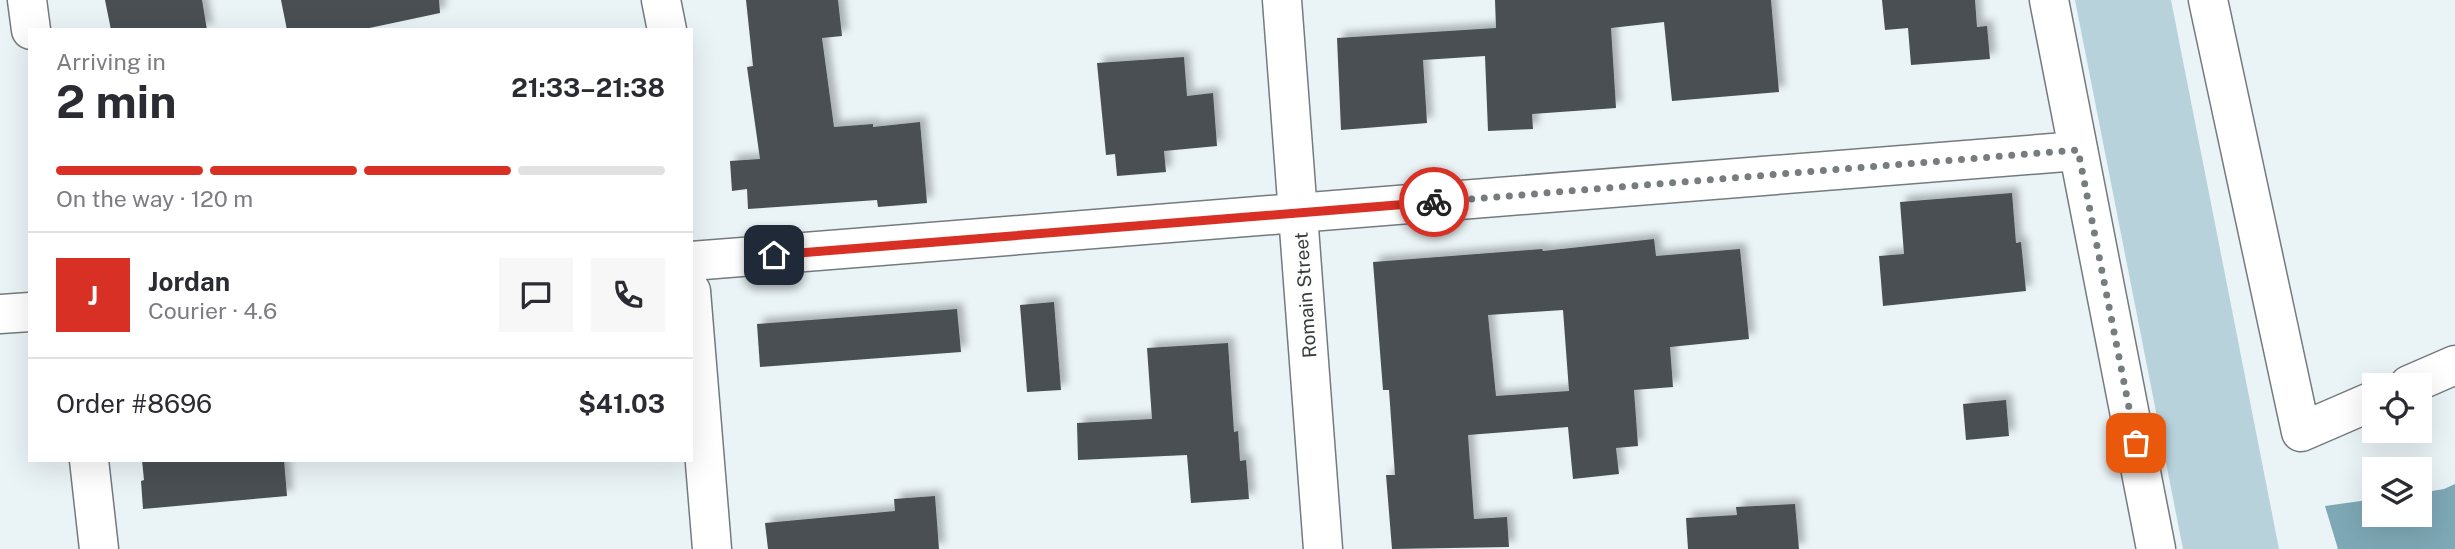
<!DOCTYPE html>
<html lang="en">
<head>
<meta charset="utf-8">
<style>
  body { margin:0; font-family:"Public Sans",sans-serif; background:#f7f7f7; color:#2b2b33; height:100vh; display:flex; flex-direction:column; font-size:26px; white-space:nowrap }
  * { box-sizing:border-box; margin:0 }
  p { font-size:23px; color:#7c7c81 }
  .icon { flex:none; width:38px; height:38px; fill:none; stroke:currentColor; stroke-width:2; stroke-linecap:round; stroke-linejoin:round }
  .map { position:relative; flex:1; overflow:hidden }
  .panel { position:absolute; left:28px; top:28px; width:665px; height:434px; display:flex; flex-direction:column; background:#fff; border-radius:0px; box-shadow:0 7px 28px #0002 }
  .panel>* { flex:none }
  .buttons { position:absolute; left:2362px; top:373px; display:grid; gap:14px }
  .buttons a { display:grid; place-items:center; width:70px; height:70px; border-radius:0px; background:#fff; box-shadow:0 7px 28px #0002; font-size:35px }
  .pin { position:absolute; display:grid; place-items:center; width:60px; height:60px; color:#fff; margin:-30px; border-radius:14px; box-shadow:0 4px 10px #0006 }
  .courier { position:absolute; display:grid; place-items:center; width:70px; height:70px; margin:-35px; border:5px solid #d93025; border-radius:50%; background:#fff; color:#222; box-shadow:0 2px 9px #0007 }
  .overview em { font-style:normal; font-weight:700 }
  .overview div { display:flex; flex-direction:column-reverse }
  .overview { display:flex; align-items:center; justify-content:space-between; height:119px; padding:0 28px }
  h1 { font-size:46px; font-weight:700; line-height:52px }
  .bar { display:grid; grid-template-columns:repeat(4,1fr); gap:10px 7px; align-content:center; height:84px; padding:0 28px }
  .bar i { height:9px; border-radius:5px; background:#e1e1e2 }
  .bar .current { background:#d93025 }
  .bar p { grid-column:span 4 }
  .line { display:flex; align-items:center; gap:18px; padding:0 28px; border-top:2px solid #e1e1e2 }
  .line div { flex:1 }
  .round { display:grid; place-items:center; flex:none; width:74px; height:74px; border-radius:0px; background:#f7f7f7 }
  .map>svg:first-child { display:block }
  .green { fill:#b8d2db }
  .water { fill:#7ea8b6 }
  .building { fill:#495052; fill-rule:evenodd; filter:url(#shadow) }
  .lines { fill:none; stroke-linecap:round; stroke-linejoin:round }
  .minor-casing { stroke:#747b7e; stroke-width:41 }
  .minor { stroke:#fff; stroke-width:38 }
  .done { stroke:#777c7e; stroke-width:7; stroke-dasharray:0 12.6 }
  .route { stroke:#d93025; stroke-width:9 }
  .labels { text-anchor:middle; stroke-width:7; stroke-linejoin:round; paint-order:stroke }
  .street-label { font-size:19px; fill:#393c3d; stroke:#fefefe }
</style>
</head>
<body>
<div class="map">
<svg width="2455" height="549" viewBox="0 0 2455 549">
  <defs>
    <filter id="shadow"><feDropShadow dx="6" dy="-6" stdDeviation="3.5" flood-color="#0004"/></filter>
  </defs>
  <rect width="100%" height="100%" fill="#eaf3f6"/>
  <polygon class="green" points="2075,0 2171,0 2279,549 2183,549"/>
  <polygon class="water" points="2455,484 2455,549 2338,549 2325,506 2375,499 2375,514 2420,514 2420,493 2444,489"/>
  <g class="building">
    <polygon points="105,0 202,0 207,30 111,30"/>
    <polygon points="281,0 439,0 440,13 360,30 287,30"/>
    <polygon points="746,0 838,0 842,36 822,38 834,127 873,124 873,127 920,122 927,203 878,207 877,200 748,209 747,189 732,191 730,161 760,159 747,67 753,66"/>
    <polygon points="1495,0 1771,0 1779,92 1672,101 1664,22 1611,28 1616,108 1532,114 1533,129 1488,131 1485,56 1423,60 1427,123 1341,130 1337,38 1496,28"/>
    <polygon points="1882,0 1975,0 1977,27 1987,26 1990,59 1911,65 1908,28 1885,30"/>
    <polygon points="1184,57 1187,96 1213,93 1217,146 1164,151 1166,172 1117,176 1115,154 1106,155 1097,63"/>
    <polygon points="2012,193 2016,243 2021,242 2026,291 1883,306 1879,256 1904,254 1900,202"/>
    <path d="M1654,239L1656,256L1740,249L1749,339L1670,347L1673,387L1634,390L1638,446L1616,448L1619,474L1573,479L1568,427L1468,435L1474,519L1507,517L1509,547L1392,549L1386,475H1395L1389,390H1383L1373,262L1542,249L1543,251ZM1563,310L1569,391L1496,396L1488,315Z"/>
    <polygon points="1054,302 1061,390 1027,392 1020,305"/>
    <polygon points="957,309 961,352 760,367 757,324"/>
    <polygon points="1228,343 1234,432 1238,431 1240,461 1246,460 1249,499 1191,503 1187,455 1078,460 1077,423 1152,419 1147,348"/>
    <polygon points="2006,400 2009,436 1966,440 1963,404"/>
    <polygon points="142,460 284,460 287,496 143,509 141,481 144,480"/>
    <polygon points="935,496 939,549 768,549 765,523 895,511 894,499"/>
    <polygon points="1795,504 1799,549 1688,549 1686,518 1737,515 1736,507"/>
  </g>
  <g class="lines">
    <g class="minor-casing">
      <g id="minor">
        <polyline points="27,0 31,30"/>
        <polyline points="661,0 667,30"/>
        <polyline points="1282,0 1323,549"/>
        <polyline points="2049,0 2156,549"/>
        <polyline points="2208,0 2301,432 2375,400"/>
        <polyline points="691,261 2078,151"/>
        <polyline points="691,291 712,549"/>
        <polyline points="0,314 30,312"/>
        <polyline points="2409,385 2455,365"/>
        <polyline points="89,460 99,549"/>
      </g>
    </g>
    <use href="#minor" class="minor"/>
  </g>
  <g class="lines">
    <polyline class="done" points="1434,202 2078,150 2136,443"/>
    <polyline class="route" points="774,255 1434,202"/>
  </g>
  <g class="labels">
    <g class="street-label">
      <text transform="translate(1305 295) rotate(-94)" y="7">Romain Street</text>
    </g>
  </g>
</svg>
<div class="buttons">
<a><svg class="icon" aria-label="locate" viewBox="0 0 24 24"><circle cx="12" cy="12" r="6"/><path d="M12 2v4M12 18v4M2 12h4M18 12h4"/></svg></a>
<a><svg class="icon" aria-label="layers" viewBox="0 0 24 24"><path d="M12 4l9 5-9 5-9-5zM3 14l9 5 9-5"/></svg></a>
</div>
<div class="pin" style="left:2136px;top:443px;background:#ea580c"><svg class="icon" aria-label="bag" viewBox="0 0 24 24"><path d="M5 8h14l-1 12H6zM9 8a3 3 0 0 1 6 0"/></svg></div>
<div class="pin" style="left:774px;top:255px;background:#1f2937"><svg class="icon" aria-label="home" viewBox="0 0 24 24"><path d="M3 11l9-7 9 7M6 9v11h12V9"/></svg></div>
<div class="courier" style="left:1434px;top:202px"><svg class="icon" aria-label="bike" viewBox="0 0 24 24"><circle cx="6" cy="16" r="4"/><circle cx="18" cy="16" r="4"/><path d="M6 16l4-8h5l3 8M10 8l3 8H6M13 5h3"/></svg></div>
<section class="panel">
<div class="overview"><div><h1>2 min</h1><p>Arriving in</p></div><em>21:33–21:38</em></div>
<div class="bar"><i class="current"></i><i class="current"></i><i class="current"></i><i></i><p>On the way · 120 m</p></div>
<div class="line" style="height:126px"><b class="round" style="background:#d93025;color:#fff">J</b><div><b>Jordan</b><p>Courier · 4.6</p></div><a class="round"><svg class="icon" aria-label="chat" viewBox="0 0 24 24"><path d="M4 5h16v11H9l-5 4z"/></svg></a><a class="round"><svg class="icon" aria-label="phone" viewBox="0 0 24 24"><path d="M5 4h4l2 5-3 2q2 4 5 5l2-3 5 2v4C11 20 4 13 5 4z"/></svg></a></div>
<div class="line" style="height:91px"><div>Order #8696</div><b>$41.03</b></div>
</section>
</div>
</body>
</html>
